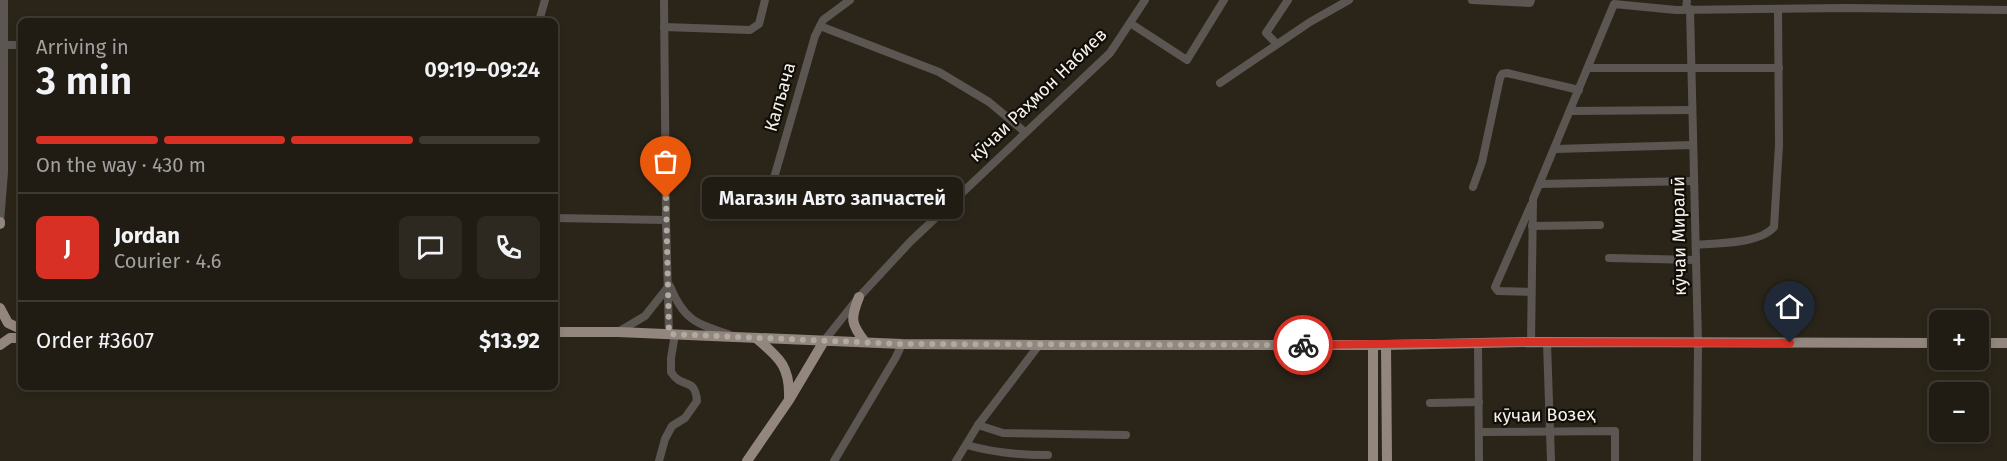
<!DOCTYPE html>
<html lang="en">
<head>
<meta charset="utf-8">
<style>
  body { margin:0; font-family:"Fira Sans",sans-serif; background:#2d2921; color:#f1f3f6; height:100vh; display:flex; flex-direction:column; font-size:22px; white-space:nowrap }
  * { box-sizing:border-box; margin:0 }
  p { font-size:20px; color:#a2a1a0 }
  .icon { flex:none; width:33px; height:33px; fill:none; stroke:currentColor; stroke-width:2; stroke-linecap:round; stroke-linejoin:round }
  .map { position:relative; flex:1; overflow:hidden }
  .drawer { position:absolute; left:18px; top:18px; width:540px; height:372px; display:flex; flex-direction:column; background:#201c13; border-radius:9px; box-shadow:0 3px 9px #0003,0 0 0 2px #3d3a33 }
  .drawer>* { flex:none }
  .buttons { position:absolute; left:1929px; top:310px; display:grid; gap:12px }
  .buttons a { display:grid; place-items:center; width:60px; height:60px; border-radius:9px; background:#201c13; box-shadow:0 3px 9px #0003,0 0 0 2px #3d3a33; font-size:30px }
  .pin { position:absolute; display:grid; place-items:center; width:51px; height:51px; color:#fff; margin:-62px -26px; border-radius:50% 50% 50% 0; rotate:-45deg; box-shadow:0 0 6px #0007 }
  .pin .icon { rotate:45deg }
  .courier { position:absolute; display:grid; place-items:center; width:60px; height:60px; margin:-30px; border:4px solid #d93025; border-radius:50%; background:#fff; color:#222; box-shadow:0 2px 8px #0007 }
  .bubble { position:absolute; height:42px; border-radius:9px; background:#201c13; box-shadow:0 3px 9px #0003,0 0 0 2px #3d3a33; font-size:20px; font-weight:600; line-height:42px; text-align:center }
  .head em { font-style:normal; font-weight:600 }
  .head div { display:flex; flex-direction:column-reverse }
  .head { display:flex; align-items:center; justify-content:space-between; height:102px; padding:0 18px }
  h1 { font-size:39px; font-weight:600; line-height:45px }
  .bar { display:grid; grid-template-columns:repeat(4,1fr); gap:9px 6px; align-content:center; height:72px; padding:0 18px }
  .bar i { height:8px; border-radius:4px; background:#3d3a33 }
  .bar .current { background:#d93025 }
  .bar p { grid-column:span 4 }
  .line { display:flex; align-items:center; gap:15px; padding:0 18px; border-top:2px solid #3d3a33 }
  .line div { flex:1 }
  .round { display:grid; place-items:center; flex:none; width:63px; height:63px; border-radius:9px; background:#2d2921 }
  .map>svg:first-child { display:block }
  .lines { fill:none; stroke-linecap:round; stroke-linejoin:round }
  .minor { stroke:#5c5652; stroke-width:8 }
  .major { stroke:#93867e; stroke-width:10 }
  .done { stroke:#b0aba2; stroke-width:6; stroke-dasharray:0 10.8 }
  .route { stroke:#d93025; stroke-width:8 }
  .labels { text-anchor:middle; stroke-width:4.5; stroke-linejoin:round; paint-order:stroke }
  .street-label { font-size:18px; fill:#f7f3eb; stroke:#110e09 }
</style>
</head>
<body>
<div class="map">
<svg width="2007" height="461" viewBox="0 0 2007 461">
  <rect width="100%" height="100%" fill="#2b2519"/>
  <g class="lines">
    <g class="minor">
      <polyline points="664,0 666,220 669,334"/>
      <polyline points="1472,0 1530,3 1531,0"/>
      <polyline points="1686,9 1687,0"/>
      <polyline points="1690,9 1698,343 1697,461"/>
      <polyline points="539,21 545,0"/>
      <polyline points="1130,23 1187,60 1224,0"/>
      <polyline points="820,26 939,72 989,102 1025,132"/>
      <polyline points="664,27 750,30 759,24 765,0"/>
      <polyline points="1277,44 1266,33 1288,0"/>
      <polyline points="4,45 21,45"/>
      <polyline points="1589,68 1779,68"/>
      <polyline points="1220,83 1310,22 1349,0"/>
      <polyline points="1570,111 1692,110"/>
      <polyline points="1555,149 1693,145"/>
      <polyline points="1540,184 1694,181"/>
      <polyline points="1473,187 1482,162 1500,78 1502,74 1507,73 1579,90"/>
      <polyline points="1531,205 1495,287 1498,291 1531,292"/>
      <polyline points="763,216 815,36 823,20 850,0"/>
      <polyline points="555,218 666,220"/>
      <polyline points="0,222 4,172 4,0"/>
      <polyline points="1532,226 1600,225"/>
      <path d="M1696,245C1717,243 1760,244 1774,227L1779,145L1778,9"/>
      <polyline points="1609,258 1696,260"/>
      <path d="M670,286C683,319 696,324 728,334"/>
      <polyline points="618,332 645,316 668,287"/>
      <polyline points="824,341 859,297 910,242 1110,53 1145,0"/>
      <polyline points="1531,342 1533,199 1614,4 1676,10 1847,8 2007,10"/>
      <polyline points="1478,343 1479,461"/>
      <polyline points="1547,343 1551,461"/>
      <polyline points="1430,403 1479,402"/>
      <polyline points="978,425 1003,433 1126,435"/>
      <polyline points="1479,432 1615,431 1615,461"/>
      <path d="M967,445C994,453 1019,455 1048,455"/>
      <path d="M659,461L665,439L672,426L685,418L697,401C695,376 682,390 671,372V358L675,334"/>
      <polyline points="834,461 896,357 902,344"/>
      <polyline points="956,461 978,425 1039,345"/>
    </g>
    <g class="major">
      <polyline points="0,224 0,222"/>
      <path d="M859,297C850,319 851,324 865,342"/>
      <polyline points="0,308 8,323 21,329"/>
      <polyline points="555,332 618,332 902,344 1039,345 1386,345 1531,342 1940,343"/>
      <path d="M756,338C778,357 790,365 789,397"/>
      <polyline points="1978,343 2007,343"/>
      <polyline points="0,345 10,338 21,338"/>
      <polyline points="1386,345 1387,461"/>
      <polyline points="747,461 789,400 824,341"/>
      <polyline points="1373,461 1373,345"/>
    </g>
  </g>
  <g class="lines">
    <polyline class="done" points="666,198 669,334 902,344 1303,345"/>
    <polyline class="route" points="1303,345 1531,342 1790,343"/>
  </g>
  <g class="labels">
    <g class="street-label">
      <text transform="translate(1038 95) rotate(-44)" y="6">кӯчаи Раҳмон Набиев</text>
      <text transform="translate(780 97) rotate(-74)" y="6">Калъача</text>
      <text transform="translate(1679 236) rotate(-91)" y="6">кӯчаи Миралӣ</text>
      <text transform="translate(1544 415) rotate(-1)" y="6">кӯчаи Возеҳ</text>
    </g>
  </g>
</svg>
<div class="buttons">
<a>+</a>
<a>−</a>
</div>
<div class="pin" style="left:666px;top:198px;background:#ea580c"><svg class="icon" aria-label="bag" viewBox="0 0 24 24"><path d="M5 8h14l-1 12H6zM9 8a3 3 0 0 1 6 0"/></svg></div>
<div class="pin" style="left:1790px;top:343px;background:#1f2937"><svg class="icon" aria-label="home" viewBox="0 0 24 24"><path d="M3 11l9-7 9 7M6 9v11h12V9"/></svg></div>
<div class="courier" style="left:1303px;top:345px"><svg class="icon" aria-label="bike" viewBox="0 0 24 24"><circle cx="6" cy="16" r="4"/><circle cx="18" cy="16" r="4"/><path d="M6 16l4-8h5l3 8M10 8l3 8H6M13 5h3"/></svg></div>
<div class="bubble" style="left:702px;top:177px;width:261px">Магазин Авто запчастей</div>
<section class="drawer">
<div class="head"><div><h1>3 min</h1><p>Arriving in</p></div><em>09:19–09:24</em></div>
<div class="bar"><i class="current"></i><i class="current"></i><i class="current"></i><i></i><p>On the way · 430 m</p></div>
<div class="line" style="height:108px"><b class="round" style="background:#d93025;color:#fff">J</b><div><b>Jordan</b><p>Courier · 4.6</p></div><a class="round"><svg class="icon" aria-label="chat" viewBox="0 0 24 24"><path d="M4 5h16v11H9l-5 4z"/></svg></a><a class="round"><svg class="icon" aria-label="phone" viewBox="0 0 24 24"><path d="M5 4h4l2 5-3 2q2 4 5 5l2-3 5 2v4C11 20 4 13 5 4z"/></svg></a></div>
<div class="line" style="height:78px"><div>Order #3607</div><b>$13.92</b></div>
</section>
</div>
</body>
</html>
